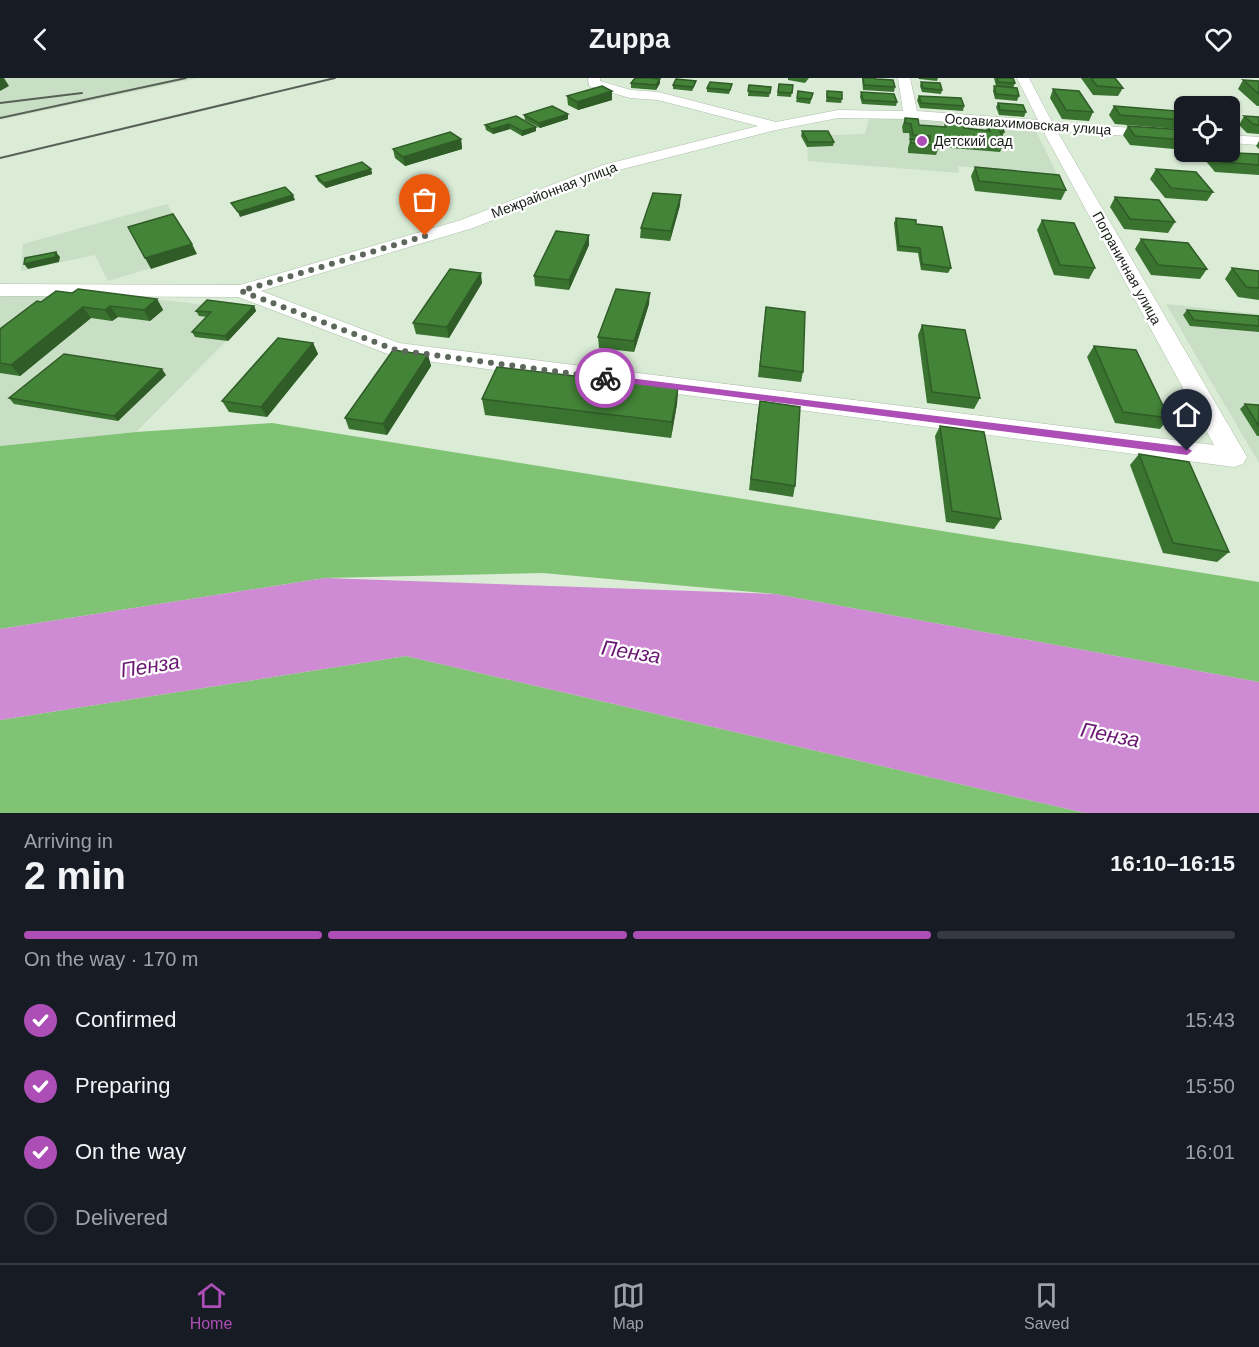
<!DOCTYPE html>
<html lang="en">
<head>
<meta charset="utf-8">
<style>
  body { margin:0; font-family:Helvetica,sans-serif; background:#242831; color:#f1f3f6; height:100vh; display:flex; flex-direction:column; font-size:22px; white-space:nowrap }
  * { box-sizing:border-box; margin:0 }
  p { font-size:20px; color:#9ea1a6 }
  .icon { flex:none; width:33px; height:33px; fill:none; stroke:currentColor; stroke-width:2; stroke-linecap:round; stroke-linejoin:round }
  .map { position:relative; height:735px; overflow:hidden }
  .side { display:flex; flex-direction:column; background:#171b24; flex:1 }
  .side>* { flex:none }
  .buttons { position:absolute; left:1174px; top:18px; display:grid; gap:12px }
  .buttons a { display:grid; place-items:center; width:66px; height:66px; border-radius:9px; background:#171b24; box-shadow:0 2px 4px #0004; font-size:30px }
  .pin { position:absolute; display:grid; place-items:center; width:51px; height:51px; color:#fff; margin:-62px -26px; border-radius:50% 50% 50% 0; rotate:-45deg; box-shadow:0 0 6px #0007 }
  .pin .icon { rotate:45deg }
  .courier { position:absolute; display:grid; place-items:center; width:60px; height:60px; margin:-30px; border:4px solid #ad4db6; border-radius:50%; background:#fff; color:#222; box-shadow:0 2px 8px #0007 }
  .overview em { font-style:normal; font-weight:800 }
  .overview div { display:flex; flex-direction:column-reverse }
  .overview { display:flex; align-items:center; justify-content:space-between; height:102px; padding:0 24px }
  h1 { font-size:39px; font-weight:800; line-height:45px }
  .bar { display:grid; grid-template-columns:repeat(4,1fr); gap:9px 6px; align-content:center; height:72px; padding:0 24px }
  .bar i { height:8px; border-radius:4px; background:#363941 }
  .bar .on { background:#ad4db6 }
  .bar p { grid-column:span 4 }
  ol { padding:0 24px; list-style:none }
  li { display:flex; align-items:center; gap:18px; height:66px }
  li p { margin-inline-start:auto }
  li .icon { padding:6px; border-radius:50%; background:#ad4db6; color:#fff; stroke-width:4 }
  li:last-child { color:#9ea1a6 }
  li i { width:33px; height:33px; border:3px solid #363941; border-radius:50% }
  header { display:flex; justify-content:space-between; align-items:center; height:78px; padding:0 24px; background:#171b24; font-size:27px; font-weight:800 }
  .menu { display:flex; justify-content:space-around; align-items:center; height:84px; border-top:2px solid #363941; background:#171b24; font-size:16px; color:#9ea1a6 }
  .menu a { display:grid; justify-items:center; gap:3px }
  .menu .on { color:#ad4db6 }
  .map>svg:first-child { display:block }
  .built { fill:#c9dfc5 }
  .forest { fill:#81c374 }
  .water { fill:#cf8ad4 }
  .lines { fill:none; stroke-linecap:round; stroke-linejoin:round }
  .minor-casing { stroke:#aebeab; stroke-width:1 }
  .minor { fill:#fff; fill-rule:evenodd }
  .rail { stroke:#586156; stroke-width:2 }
  .wall { fill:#3a7230 }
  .shaded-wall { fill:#305c27 }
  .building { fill:#448438; stroke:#305c27; stroke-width:1.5 }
  .route { fill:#ad4db6 }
  .done { stroke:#5d675b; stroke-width:6; stroke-dasharray:0 10.8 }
  .poi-dot { fill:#ad4db6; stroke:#fff; stroke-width:2 }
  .labels { text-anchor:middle; stroke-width:4.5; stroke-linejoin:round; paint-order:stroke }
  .far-street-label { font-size:14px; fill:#1a2019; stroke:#fff }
  .far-poi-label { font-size:14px; fill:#1a2019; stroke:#fff; text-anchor:start }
  .near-water-label { font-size:21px; font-style:italic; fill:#6a1772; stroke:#fff }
</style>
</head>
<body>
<header><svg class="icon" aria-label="back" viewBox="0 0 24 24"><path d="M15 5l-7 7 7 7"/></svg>Zuppa<svg class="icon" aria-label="heart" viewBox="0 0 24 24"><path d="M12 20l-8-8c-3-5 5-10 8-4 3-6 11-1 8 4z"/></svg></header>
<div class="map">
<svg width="1259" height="735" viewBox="0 0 1259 735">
  <rect width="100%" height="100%" fill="#daebd6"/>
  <g class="built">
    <polygon points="0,0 198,0 0,42"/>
    <polygon points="870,38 1035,51 1058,98 958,88 959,95 808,83 807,69 801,58 865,56"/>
    <polygon points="167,126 197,176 108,203 95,177 21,193 23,166"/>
    <polygon points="94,214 256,233 136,354 0,368 0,219"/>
    <polygon points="1166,226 1259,236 1259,385 1216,312"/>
  </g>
  <g class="forest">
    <polygon points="272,345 1259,504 1259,604 775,516 543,495 325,500 0,551 0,368 136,354"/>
    <polygon points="406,578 1085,735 0,735 0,642"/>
  </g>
  <polygon class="water" points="325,500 775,516 1259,604 1259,735 1085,735 406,578 0,642 0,551"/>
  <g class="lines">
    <g class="minor-casing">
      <g id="minor">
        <path d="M588,0H600V3L631,12L658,14L776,44L838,32L903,33L898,0H910L917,33L1038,42L1017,0H1029L1052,44L1185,54V62L1057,53L1247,379L1243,386L1234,389L396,279L238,219L0,218V206L240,207L461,142L603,87L758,48L658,22L630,20L589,8ZM838,40L911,41L1042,51L1214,367L399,265L261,213L473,150L615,93L776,52Z"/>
        <polygon points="1230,57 1259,59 1259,67 1230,65"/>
      </g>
    </g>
    <use href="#minor" class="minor"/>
    <g class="rail">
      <polyline points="0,25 82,15"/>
      <polyline points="0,40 186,0"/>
      <polyline points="0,80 335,0"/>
    </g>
  </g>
  <g class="wall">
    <polygon points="788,0 809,0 805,5 788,2"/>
    <polygon points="862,0 875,0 876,1 895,9 894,14 863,12"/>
    <polygon points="918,0 938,0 937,3 919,1"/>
    <polygon points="994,0 1013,0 1015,5 1013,10 996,8"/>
    <polygon points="1081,0 1115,0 1123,10 1118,18 1093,17"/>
    <polygon points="660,1 660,5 656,12 631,10 631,5"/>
    <polygon points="1243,2 1259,3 1259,28 1257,28 1238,11"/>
    <polygon points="696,3 695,7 692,13 673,11 673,7"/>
    <polygon points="921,4 942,12 941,16 922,14 920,8"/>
    <polygon points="779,6 793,7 791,19 777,18"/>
    <polygon points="749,7 771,9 769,19 748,18"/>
    <polygon points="994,8 1019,18 1017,23 995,21 993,13"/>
    <polygon points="707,10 731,10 729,16 707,14"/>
    <polygon points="1053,11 1093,34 1089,43 1062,41 1050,20"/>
    <polygon points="827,13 842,21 841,25 826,24"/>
    <polygon points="861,14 897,24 896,28 862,26 860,19"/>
    <polygon points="813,15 810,26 796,24 797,20"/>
    <polygon points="567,18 612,22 578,32 568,27"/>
    <polygon points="919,18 964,28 963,33 920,30 917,22"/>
    <polygon points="998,25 1026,34 1024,39 999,37 996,29"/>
    <polygon points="1114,28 1183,42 1178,51 1115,46 1109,37"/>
    <polygon points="524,37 568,41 540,50 525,42"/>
    <polygon points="516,38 536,49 536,53 522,58 510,51 493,56 486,52 485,47"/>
    <polygon points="1244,38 1259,39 1259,56 1247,55 1239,47"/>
    <polygon points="905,40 919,47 944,49 945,44 964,50 986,52 988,47 1004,54 1002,60 1004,65 1000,74 939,69 936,77 908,75 908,70 910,63 909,55 903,55 902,49"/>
    <polygon points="1128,48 1185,52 1185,72 1130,67 1123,57"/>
    <polygon points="802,53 834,64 833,68 807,69 801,58"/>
    <polygon points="461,61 462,71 405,88 395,80 393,71"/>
    <polygon points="1259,63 1259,71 1256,68"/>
    <polygon points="1210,74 1259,76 1259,97 1215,94 1205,82"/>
    <polygon points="975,89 1066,112 1061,122 975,113 971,98"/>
    <polygon points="371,91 372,96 326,110 318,103 316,98"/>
    <polygon points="1156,91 1213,114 1207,123 1165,120 1150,101"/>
    <polygon points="1115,119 1175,144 1168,155 1124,151 1110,129"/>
    <polygon points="680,127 670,163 640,160 641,150"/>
    <polygon points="896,140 916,146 951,190 948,195 921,192 918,175 897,173 894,145"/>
    <polygon points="1042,142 1095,190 1089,201 1054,197 1037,152"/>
    <polygon points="1141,161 1207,191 1200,201 1151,197 1135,171"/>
    <polygon points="589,167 569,212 535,208 534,198"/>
    <polygon points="1232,190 1259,193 1259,222 1238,219 1225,201"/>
    <polygon points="482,205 449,260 416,256 413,245"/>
    <polygon points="72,215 157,221 163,232 150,243 118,239 112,243 91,240 20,298 0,295 0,251 41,224"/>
    <polygon points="649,226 634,274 599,270 598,259"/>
    <polygon points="254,228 256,233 228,263 195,259 192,254 207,239 199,238 196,233"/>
    <polygon points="766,229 803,294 801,304 758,299"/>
    <polygon points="1187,232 1259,238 1259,254 1190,248 1183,237"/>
    <polygon points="922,247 980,320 974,331 927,325 918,257"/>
    <polygon points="313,265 318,276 267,339 229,334 222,323"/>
    <polygon points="1094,268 1169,340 1160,351 1115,345 1087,279"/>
    <polygon points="428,277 431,288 387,357 349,351 345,340"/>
    <polygon points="166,297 118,343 14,326 9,320"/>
    <polygon points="678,310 677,326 671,360 485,337 482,321"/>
    <polygon points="760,323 795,408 793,419 749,412 758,334"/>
    <polygon points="1245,326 1259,327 1259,358 1257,358 1240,331"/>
    <polygon points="940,348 1001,441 994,451 946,444 935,358"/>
    <polygon points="1139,376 1229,474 1217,484 1163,475 1130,387"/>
  </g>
  <g class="shaded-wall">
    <polygon points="0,0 4,0 9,8 0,13"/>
    <polygon points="660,1 660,5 656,12 656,7"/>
    <polygon points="612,13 612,22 578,32 577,24"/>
    <polygon points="568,36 568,41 540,50 539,45"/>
    <polygon points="509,46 510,51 493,56 492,51"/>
    <polygon points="536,49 536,53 522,58 522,53"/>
    <polygon points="461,61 462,71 405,88 403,79"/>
    <polygon points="371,91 372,96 326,110 324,105"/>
    <polygon points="293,117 295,122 240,139 238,134"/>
    <polygon points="681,117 680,127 670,163 671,153"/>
    <polygon points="589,157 589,167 569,212 569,202"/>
    <polygon points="192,166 197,176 151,191 145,180"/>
    <polygon points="56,174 60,179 59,184 28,191 24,186"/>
    <polygon points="481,195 482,205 449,260 447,249"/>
    <polygon points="650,215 649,226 634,274 634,263"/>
    <polygon points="157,221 163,232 150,243 144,232"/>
    <polygon points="110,228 118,239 112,243 105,232"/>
    <polygon points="254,228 256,233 228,263 225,258"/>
    <polygon points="83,229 91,240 20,298 11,287"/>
    <polygon points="313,265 318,276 267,339 261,329"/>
    <polygon points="428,277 431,288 387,357 383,346"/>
    <polygon points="162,291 166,297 118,343 114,338"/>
    <polygon points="678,310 677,326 671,360 672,344"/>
  </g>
  <g class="building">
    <polygon points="635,0 649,0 660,1 656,7 631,5"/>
    <polygon points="863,0 875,0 876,1 893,2 895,9 864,7"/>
    <polygon points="997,0 1013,0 1015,5 998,4"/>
    <polygon points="1091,0 1115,0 1123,10 1097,8"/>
    <polygon points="676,1 696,3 693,9 673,7"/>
    <polygon points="1243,2 1259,3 1259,16"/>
    <polygon points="710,4 732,6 730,12 707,10"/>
    <polygon points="921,4 940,5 942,12 923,10"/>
    <polygon points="779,6 793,7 792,15 778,14"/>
    <polygon points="749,7 771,9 770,15 748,13"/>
    <polygon points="602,8 612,13 577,24 567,18"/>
    <polygon points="994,8 1017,10 1019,18 996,16"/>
    <polygon points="1053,11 1079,13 1093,34 1066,32"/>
    <polygon points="798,13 813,15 811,21 797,20"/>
    <polygon points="827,13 842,14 842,21 827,19"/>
    <polygon points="861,14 894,16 897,24 863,22"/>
    <polygon points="919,18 961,20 964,28 921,25"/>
    <polygon points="998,25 1023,27 1026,34 1000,32"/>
    <polygon points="552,28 568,36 539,45 524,37"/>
    <polygon points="1114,28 1176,33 1183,42 1120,37"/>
    <polygon points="516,38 536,49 522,53 509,46 492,51 485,47"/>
    <polygon points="1244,38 1259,39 1259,47 1253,46"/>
    <polygon points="905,40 918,41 919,47 946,49 945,44 963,45 964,50 990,53 988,47 1002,48 1004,54 1000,53 1004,65 937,59 939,68 911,65 910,61 930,63 930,58 913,57 911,46 905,45"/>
    <polygon points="1128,48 1185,52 1185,62 1135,58"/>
    <polygon points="802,53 828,53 834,64 808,64"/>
    <polygon points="450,54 461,61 403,79 393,71"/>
    <polygon points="1212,74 1259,76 1259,87 1222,84"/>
    <polygon points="362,84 371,91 324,105 316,98"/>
    <polygon points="975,89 1059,97 1066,112 979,103"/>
    <polygon points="1156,91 1196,94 1213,114 1171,110"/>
    <polygon points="285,109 293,117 238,134 231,125"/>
    <polygon points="653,115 681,117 671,153 641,150"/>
    <polygon points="1115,119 1159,122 1175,144 1130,141"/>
    <polygon points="173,136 192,166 145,180 128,149"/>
    <polygon points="896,140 916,142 916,146 942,149 951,190 922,186 920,170 899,168"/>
    <polygon points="1042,142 1074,145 1095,190 1060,187"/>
    <polygon points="556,153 589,157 569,202 534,198"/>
    <polygon points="1141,161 1188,165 1207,191 1158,187"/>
    <polygon points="56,174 55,179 24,186 25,180"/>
    <polygon points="1232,190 1259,193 1259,210 1246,209"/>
    <polygon points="450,191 481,195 447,249 413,245"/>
    <polygon points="78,211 157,221 144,232 110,228 105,232 83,229 11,287 0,285 0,251 37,223 41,224 56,213 72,215"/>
    <polygon points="616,211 650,215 634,263 598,259"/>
    <polygon points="207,222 254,228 225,258 192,254 211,234 196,233"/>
    <polygon points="766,229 805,234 803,294 760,288"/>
    <polygon points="1187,232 1259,238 1259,248 1194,242"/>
    <polygon points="922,247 965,252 980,320 932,314"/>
    <polygon points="278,260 313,265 261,329 222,323"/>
    <polygon points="1094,268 1136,272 1169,340 1123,334"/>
    <polygon points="393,272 428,277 383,346 345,340"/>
    <polygon points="64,276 162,291 114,338 9,320"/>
    <polygon points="497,289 678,310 672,344 482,321"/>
    <polygon points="760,323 800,329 795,408 751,401"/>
    <polygon points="1245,326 1259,327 1259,348"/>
    <polygon points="940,348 984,354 1001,441 952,433"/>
    <polygon points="1139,376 1189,384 1229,474 1173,465"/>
  </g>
  <polygon class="route" points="605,297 1187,369 1192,373 1187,377 602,302 601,300"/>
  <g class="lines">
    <polyline class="done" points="425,158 241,213 396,272 605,300"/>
  </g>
  <circle class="poi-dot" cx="922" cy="63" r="6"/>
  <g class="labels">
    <g class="far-street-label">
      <text transform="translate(1028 46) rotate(4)" y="5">Осоавиахимовская улица</text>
      <text transform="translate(554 112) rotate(-21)" y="5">Межрайонная улица</text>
      <text transform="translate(1127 190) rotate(61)" y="5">Пограничная улица</text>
    </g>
    <g class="far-poi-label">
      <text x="934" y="68">Детский сад</text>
    </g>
    <g class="near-water-label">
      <text transform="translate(631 574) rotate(9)" y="7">Пенза</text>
      <text transform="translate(150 588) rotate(-9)" y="7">Пенза</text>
      <text transform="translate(1110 657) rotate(11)" y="7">Пенза</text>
    </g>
  </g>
</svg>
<div class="buttons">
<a><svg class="icon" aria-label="locate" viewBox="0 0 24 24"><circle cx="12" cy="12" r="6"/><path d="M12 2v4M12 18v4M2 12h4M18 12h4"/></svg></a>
</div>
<div class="pin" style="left:425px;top:158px;background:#ea580c"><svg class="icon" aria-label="bag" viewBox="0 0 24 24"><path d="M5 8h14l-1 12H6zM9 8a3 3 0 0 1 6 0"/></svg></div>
<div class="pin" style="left:1187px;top:373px;background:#1f2937"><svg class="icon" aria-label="home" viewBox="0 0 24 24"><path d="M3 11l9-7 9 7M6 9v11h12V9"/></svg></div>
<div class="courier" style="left:605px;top:300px"><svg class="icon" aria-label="bike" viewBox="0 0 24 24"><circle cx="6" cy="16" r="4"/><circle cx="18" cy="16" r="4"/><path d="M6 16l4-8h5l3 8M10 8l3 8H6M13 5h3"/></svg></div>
</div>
<section class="side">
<div class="overview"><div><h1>2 min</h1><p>Arriving in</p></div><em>16:10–16:15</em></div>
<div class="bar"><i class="on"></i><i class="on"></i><i class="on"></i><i></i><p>On the way · 170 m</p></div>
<ol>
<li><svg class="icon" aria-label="check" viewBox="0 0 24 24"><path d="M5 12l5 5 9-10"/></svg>Confirmed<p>15:43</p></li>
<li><svg class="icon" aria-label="check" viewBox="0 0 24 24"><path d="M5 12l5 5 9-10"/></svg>Preparing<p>15:50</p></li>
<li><svg class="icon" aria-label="check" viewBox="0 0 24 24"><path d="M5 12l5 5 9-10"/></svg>On the way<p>16:01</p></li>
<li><i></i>Delivered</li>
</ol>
</section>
<nav class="menu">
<a class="on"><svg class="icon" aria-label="home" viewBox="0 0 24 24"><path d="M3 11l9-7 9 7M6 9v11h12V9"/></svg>Home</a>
<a><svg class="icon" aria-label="map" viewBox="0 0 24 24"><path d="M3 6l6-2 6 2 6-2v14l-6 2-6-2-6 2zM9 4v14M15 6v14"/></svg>Map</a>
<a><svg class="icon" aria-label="saved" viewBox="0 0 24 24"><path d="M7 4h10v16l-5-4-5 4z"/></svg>Saved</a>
</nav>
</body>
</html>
